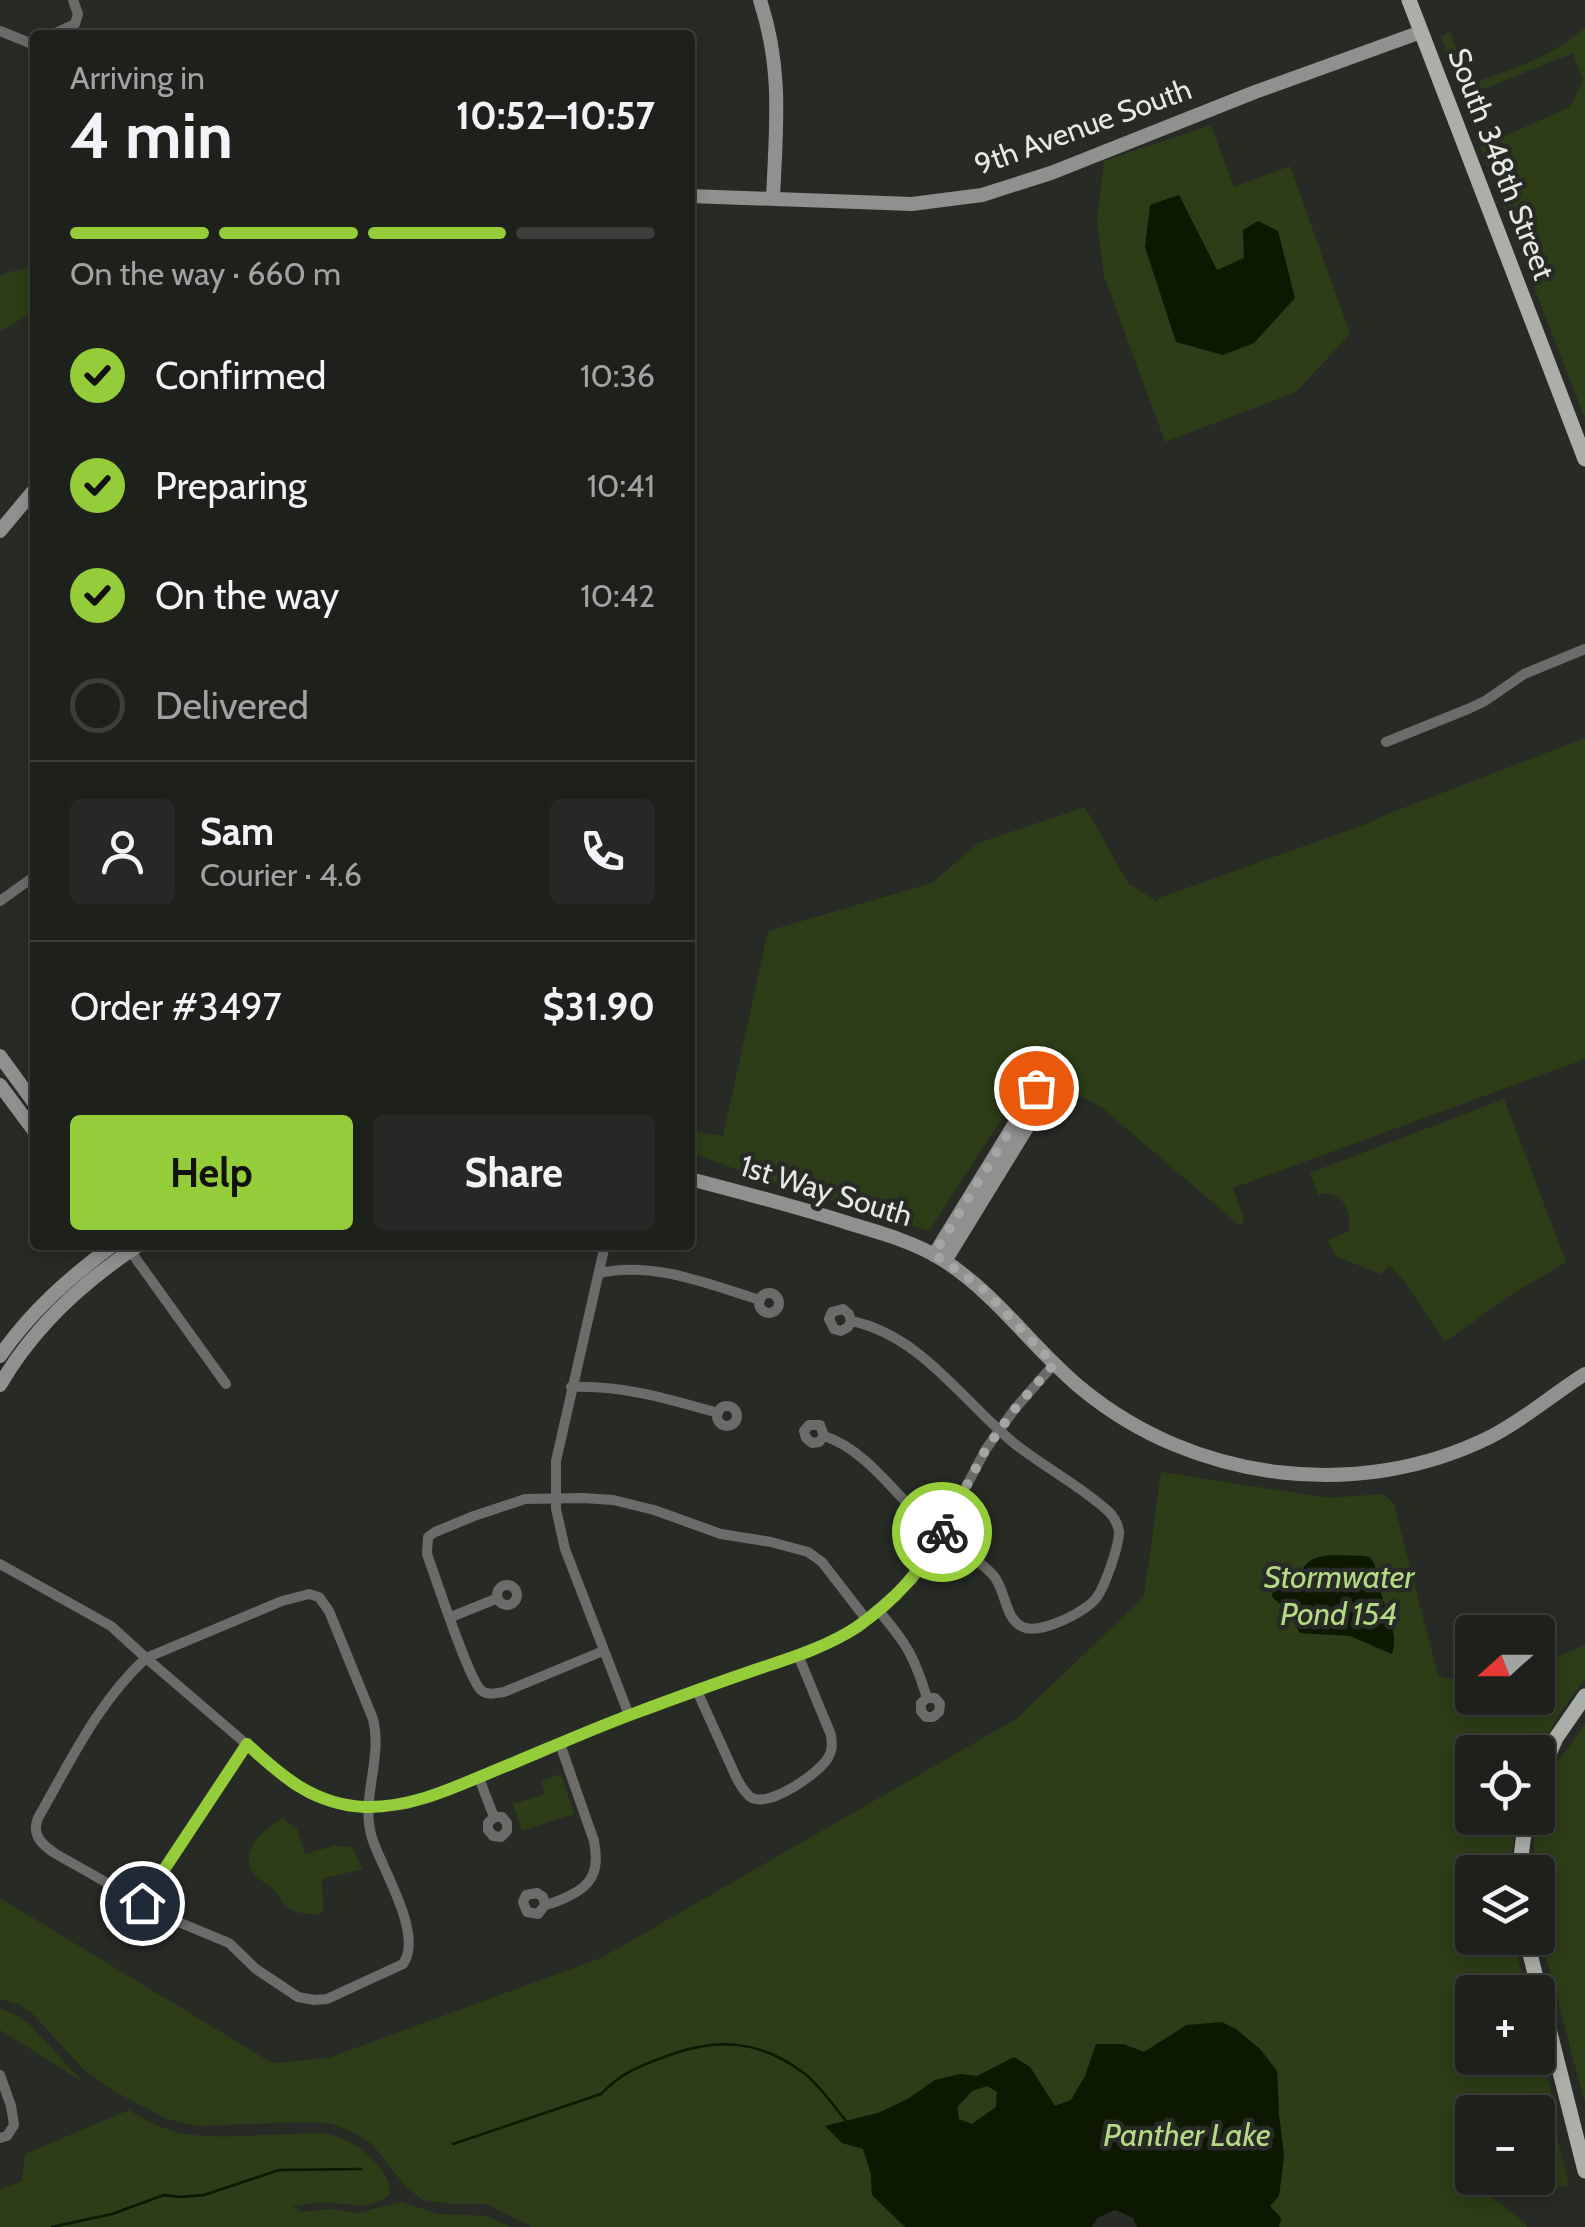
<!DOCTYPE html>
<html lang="en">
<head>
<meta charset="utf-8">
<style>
  body { margin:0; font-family:Cabin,sans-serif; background:#262825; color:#f1f3f6; height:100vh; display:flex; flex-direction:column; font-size:38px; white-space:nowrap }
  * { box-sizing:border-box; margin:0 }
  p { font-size:32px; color:#a1a3a3 }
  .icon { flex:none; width:55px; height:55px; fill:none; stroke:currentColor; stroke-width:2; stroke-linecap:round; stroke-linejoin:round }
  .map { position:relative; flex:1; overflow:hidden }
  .details { position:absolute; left:30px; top:30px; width:665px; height:1220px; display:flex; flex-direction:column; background:#1e201c; border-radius:10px; box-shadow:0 5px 15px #0003,0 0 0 2px #3c3e3b }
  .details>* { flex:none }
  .needle { width:65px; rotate:249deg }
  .buttons { position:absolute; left:1455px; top:1615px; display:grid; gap:20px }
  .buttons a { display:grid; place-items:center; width:100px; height:100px; border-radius:10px; background:#1e201c; box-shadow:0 5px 15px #0003,0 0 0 2px #3c3e3b; font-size:50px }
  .pin { position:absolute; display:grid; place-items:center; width:85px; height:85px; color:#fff; margin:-42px; border:5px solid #fff; border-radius:50%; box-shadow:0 2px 10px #0007 }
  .courier { position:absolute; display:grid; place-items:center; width:100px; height:100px; margin:-50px; border:8px solid #95cc3a; border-radius:50%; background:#fff; color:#222; box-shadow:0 2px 12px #0007 }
  .summary em { font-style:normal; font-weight:700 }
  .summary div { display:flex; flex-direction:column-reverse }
  .summary { display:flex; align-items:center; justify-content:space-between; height:170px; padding:0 40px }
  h1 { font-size:65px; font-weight:700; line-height:75px }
  .bar { display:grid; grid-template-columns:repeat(4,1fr); gap:15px 10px; align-content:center; height:120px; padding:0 40px }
  .bar i { height:12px; border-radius:8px; background:#3c3e3b }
  .bar .current { background:#95cc3a }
  .bar p { grid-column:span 4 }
  .line { display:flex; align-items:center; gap:25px; padding:0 40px; border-top:2px solid #3c3e3b }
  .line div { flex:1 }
  .round { display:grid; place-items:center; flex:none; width:105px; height:105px; border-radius:10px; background:#262825 }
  ol { padding:0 40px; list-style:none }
  li { display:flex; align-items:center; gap:30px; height:110px }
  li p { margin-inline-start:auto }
  li .icon { padding:10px; border-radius:50%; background:#95cc3a; color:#111; stroke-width:4 }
  li:last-child { color:#a1a3a3 }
  li i { width:55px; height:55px; border:5px solid #3c3e3b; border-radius:50% }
  .action { display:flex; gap:20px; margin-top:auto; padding:20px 40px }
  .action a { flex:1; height:115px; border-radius:10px; background:#95cc3a; color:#111; font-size:40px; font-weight:700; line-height:115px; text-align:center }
  .action a+a { background:#262825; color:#f1f3f6 }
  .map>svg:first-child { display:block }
  .green { fill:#2d3d17; fill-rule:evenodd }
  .water { fill:#0d1800; fill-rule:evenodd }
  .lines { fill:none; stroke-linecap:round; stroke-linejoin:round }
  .stream { stroke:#0d1800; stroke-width:2.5 }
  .street { stroke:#6b6c6a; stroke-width:10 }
  .secondary { stroke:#90918e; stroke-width:14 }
  .primary { stroke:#acaeaa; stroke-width:15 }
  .done { stroke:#a4a6a3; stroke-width:10; stroke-dasharray:0 18 }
  .route { stroke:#95cc3a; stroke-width:12 }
  .labels { text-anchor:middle; stroke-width:9; stroke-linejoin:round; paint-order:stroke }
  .street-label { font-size:30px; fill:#e7e8e6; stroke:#282a26 }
  .water-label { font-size:32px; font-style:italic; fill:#b4da83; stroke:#282a26 }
</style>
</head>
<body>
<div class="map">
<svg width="1585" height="2227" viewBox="0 0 1585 2227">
  <rect width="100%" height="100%" fill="#282a26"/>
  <g class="green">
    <path d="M1585,27V419L1480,147L1570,107L1583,80L1573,53L1469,95L1462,91L1441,37L1450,32L1467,77L1469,80L1476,82C1515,68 1554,56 1585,27Z"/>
    <path d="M1211,125L1234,187L1290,166L1350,334L1296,392L1165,442L1104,276L1097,220L1104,161ZM1179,196L1217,271L1244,258L1176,342Z"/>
    <polygon points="35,265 35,311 0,331 0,275"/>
    <polygon points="1585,738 1585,1059 1233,1188 1244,1219 1240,1226 1100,1106 1031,1073 929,1231 765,1180 690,1152 690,1131 723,1136 768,931 932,883 978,843 1085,807 1128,883 1159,903 1156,899 1369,823 1385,815"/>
    <path d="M1504,1099L1566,1262L1509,1296L1445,1342L1407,1285L1390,1265L1381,1274L1335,1256L1328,1240L1349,1231C1352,1211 1342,1188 1318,1195L1310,1173Z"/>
    <polygon points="1161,1472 1328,1498 1383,1494 1394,1504 1438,1676 1472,1683 1472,1698 1538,1698 1538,1665 1585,1645 1585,1679 1559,1714 1538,1754 1472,1752 1472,1818 1516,1818 1510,1872 1472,1872 1472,1938 1513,1938 1526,1992 1472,1992 1472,2058 1538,2058 1538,2040 1553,2100 1499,2112 1472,2112 1472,2178 1498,2178 1500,2183 1492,2197 1524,2222 1527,2227 1279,2227 1281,2218 1270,2206 1279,2196 1284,2155 1279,2115 1277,2071 1260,2049 1236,2029 1187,2025 1144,2052 1123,2044 1096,2044 1085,2076 1071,2100 1054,2106 1014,2058 977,2076 960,2074 935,2080 908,2099 878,2113 826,2126 842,2143 863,2148 871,2174 872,2195 905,2227 532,2227 486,2204 449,2204 423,2200 406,2187 372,2144 353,2132 331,2124 306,2122 198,2126 167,2119 112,2090 83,2069 31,2012 18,2004 0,1999 0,1898 272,2063 328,2058 601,1958 1016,1719 1144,1597"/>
    <polygon points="1585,1725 1585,2103 1538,1927 1538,1872 1535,1872 1533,1832 1559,1760"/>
    <polygon points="561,1774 574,1814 522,1831 513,1804 545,1794 541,1781"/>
    <path d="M283,1818L297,1829L305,1854L336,1845L341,1847L352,1846L362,1869L322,1879L323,1910L318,1915C305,1914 291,1913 282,1902C279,1898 277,1892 273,1889C266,1882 253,1878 250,1867C243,1845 267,1827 283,1818Z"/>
    <polygon points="0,2008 18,2016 28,2023 83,2082 0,2030"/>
    <polygon points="987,2085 997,2092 996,2107 972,2124 959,2119 957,2108 972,2091"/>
    <polygon points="1549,2104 1569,2185 1552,2189 1535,2108"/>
    <path d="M129,2110C148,2122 164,2130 186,2134C219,2139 255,2135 288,2134C301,2134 314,2131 327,2134C346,2138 361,2148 374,2161C383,2171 391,2181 390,2195C371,2209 356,2205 334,2203C320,2202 306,2203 293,2206L301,2212L332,2209L358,2213L401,2202L438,2214L487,2216L510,2227H0V2189L22,2181L25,2154Z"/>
  </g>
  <g class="water">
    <polygon points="1179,195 1217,270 1244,258 1243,230 1258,221 1278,231 1295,298 1254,343 1223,355 1176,342 1145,247 1150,205"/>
    <path d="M1364,1556L1370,1557C1379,1569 1378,1582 1382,1597C1388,1616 1399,1635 1392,1654L1350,1636L1300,1633L1287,1610L1272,1597L1274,1574L1292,1579C1301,1574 1302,1566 1310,1561C1324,1552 1348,1556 1364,1556Z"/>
    <path d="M1222,2022L1236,2029L1260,2049L1277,2071L1279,2115L1284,2155L1279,2196L1270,2206L1281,2218L1279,2227H1137L1133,2218L1115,2210L1097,2218L1092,2227H905L872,2195L871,2174L863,2149L842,2143L825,2126L878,2113L908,2099L935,2080L960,2074L977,2076L1014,2057L1030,2067L1055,2106L1071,2100L1085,2076L1096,2044H1123L1144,2052L1187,2025ZM987,2086L997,2092L996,2107L972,2124L959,2119L957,2107L972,2091Z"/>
  </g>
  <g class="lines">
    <g class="stream">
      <path d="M453,2144L601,2094C621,2073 639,2066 667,2056C718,2037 761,2040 805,2074C821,2087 833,2105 846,2121"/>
      <polyline points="52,2227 112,2214 164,2195 180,2197 204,2195 279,2170 361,2169"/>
    </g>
    <g class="street">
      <polyline points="0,31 30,43 35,41"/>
      <polyline points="51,35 75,24 78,14 73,0"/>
      <polyline points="1386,742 1468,709 1485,701 1524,674 1585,649"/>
      <polyline points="0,901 35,876"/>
      <polyline points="126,1245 226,1384"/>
      <polyline points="605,1245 556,1461 556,1509 565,1549 629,1715"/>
      <path d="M599,1273C655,1261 707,1284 760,1300"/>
      <circle cx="769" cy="1303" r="10"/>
      <path d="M571,1387C623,1385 669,1399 718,1413"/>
      <circle cx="727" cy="1416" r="10"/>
      <path d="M824,1436L819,1442L812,1443L806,1438L804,1431L809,1425H820L824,1436C869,1450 902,1504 938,1534C955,1548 979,1559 993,1575C1006,1589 1004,1619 1023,1627C1039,1635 1087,1612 1097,1597C1105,1586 1119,1546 1119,1532C1118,1524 1115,1518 1109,1512C1081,1486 1045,1468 1015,1444C963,1402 921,1335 851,1321L849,1314L843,1309L832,1312L829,1319L834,1329L841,1331L848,1327L851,1321"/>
      <polyline points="0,1564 111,1626 146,1658 293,1784 310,1794 340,1804 368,1807 407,1804 479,1778 629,1715 798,1655 840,1637 860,1624 912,1580 940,1536 986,1449 1014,1410 1054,1364"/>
      <circle cx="507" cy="1595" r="10"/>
      <path d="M309,1594L319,1597L329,1611L373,1719C383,1759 360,1799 372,1838C382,1869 424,1935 403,1964L327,1999L314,2000L298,1997L256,1969L229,1943L171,1919L56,1854C42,1845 31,1835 38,1818C70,1762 98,1702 146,1658L282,1601Z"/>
      <path d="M878,1610C907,1644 914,1656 927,1698H935L940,1704L939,1712L933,1717H926L921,1711V1703L927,1698"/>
      <polyline points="451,1617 498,1598"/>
      <path d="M603,1651L504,1692C496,1693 487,1696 481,1690C469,1680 435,1576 427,1554L428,1537L435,1532L474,1516L525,1499L583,1498L613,1500L654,1510L721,1534L771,1542L808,1552L822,1562L866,1619"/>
      <path d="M697,1691L737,1779C741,1786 745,1794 752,1798C770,1807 818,1774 828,1758C833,1750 832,1744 831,1735L798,1655"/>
      <polyline points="479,1778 494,1817 502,1817 507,1823 507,1831 501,1837 493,1836 488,1830 488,1823 494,1817"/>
      <polyline points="142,1903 247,1744"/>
      <path d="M545,1905L543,1897L537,1893L526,1895L523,1902L527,1912L538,1914L545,1905C554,1903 561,1900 569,1896C595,1884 599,1867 594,1841L560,1744"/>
      <polyline points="0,2075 11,2106 14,2125 7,2136 0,2138"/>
    </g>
    <g class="secondary">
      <path d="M760,0C783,70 776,127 773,198"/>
      <polyline points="690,196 912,204 982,195 1051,173 1255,92 1421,32"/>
      <polyline points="0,531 35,489"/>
      <polyline points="0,1056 35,1104"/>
      <polyline points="0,1085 35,1132"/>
      <path d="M690,1179C744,1193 798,1207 851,1224C882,1233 916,1243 943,1260C998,1295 1033,1349 1082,1389C1195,1482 1359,1502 1490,1437C1524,1420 1553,1394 1585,1374"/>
      <polyline points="934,1255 1036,1089"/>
      <polyline points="945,1261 1047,1095"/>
      <path d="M0,1356C30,1312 70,1277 113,1245"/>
      <path d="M0,1385C33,1328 84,1281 139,1245"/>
    </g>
    <g class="primary">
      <polyline points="1409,0 1585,459"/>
      <polyline points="1538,1779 1556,1738 1585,1696"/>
      <polyline points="1519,1872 1526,1818"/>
      <polyline points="1526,1938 1585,2171"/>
    </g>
  </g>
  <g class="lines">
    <polyline class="done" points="942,1532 986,1449 1014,1410 1054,1364 982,1288 934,1254 1036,1088"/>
    <path class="route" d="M142,1903L247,1744C282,1777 315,1805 365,1807C409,1808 449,1790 489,1773C536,1754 582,1733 630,1715C670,1700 711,1685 752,1671C787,1659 825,1648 857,1627C895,1600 920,1573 942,1532"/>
  </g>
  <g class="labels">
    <g class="street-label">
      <text transform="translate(1083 127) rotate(-20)" y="10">9th Avenue South</text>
      <text transform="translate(1501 164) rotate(69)" y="10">South 348th Street</text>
      <text transform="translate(826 1191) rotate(17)" y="10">1st Way South</text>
    </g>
    <g class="water-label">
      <text x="1339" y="1588">Stormwater<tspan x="1339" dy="37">Pond 154</tspan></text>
      <text x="1187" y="2146">Panther Lake</text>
    </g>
  </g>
</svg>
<div class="buttons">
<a><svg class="needle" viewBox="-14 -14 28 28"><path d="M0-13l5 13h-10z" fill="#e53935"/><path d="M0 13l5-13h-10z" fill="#a1a3a3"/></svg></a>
<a><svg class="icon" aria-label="locate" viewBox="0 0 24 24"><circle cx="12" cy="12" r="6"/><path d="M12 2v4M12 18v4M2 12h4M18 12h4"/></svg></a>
<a><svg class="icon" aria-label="layers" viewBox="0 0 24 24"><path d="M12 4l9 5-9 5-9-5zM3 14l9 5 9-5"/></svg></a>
<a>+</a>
<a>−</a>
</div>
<div class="pin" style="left:1036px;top:1088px;background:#ea580c"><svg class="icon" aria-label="bag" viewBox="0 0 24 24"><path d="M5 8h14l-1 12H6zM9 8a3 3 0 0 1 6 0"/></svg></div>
<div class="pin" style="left:142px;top:1903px;background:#1f2937"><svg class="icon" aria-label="home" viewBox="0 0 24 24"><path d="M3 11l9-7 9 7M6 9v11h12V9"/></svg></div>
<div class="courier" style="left:942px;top:1532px"><svg class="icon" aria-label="bike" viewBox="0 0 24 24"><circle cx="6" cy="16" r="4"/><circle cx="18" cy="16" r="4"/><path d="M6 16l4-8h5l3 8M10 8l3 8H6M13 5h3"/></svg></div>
<section class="details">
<div class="summary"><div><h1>4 min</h1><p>Arriving in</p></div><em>10:52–10:57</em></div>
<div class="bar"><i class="current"></i><i class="current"></i><i class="current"></i><i></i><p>On the way · 660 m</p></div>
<ol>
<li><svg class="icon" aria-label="check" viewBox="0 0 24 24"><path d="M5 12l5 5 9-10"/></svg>Confirmed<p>10:36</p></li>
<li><svg class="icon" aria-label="check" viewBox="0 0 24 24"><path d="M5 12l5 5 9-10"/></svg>Preparing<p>10:41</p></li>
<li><svg class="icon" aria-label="check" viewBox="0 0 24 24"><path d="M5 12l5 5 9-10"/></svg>On the way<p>10:42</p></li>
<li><i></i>Delivered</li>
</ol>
<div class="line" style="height:180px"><a class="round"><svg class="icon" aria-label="person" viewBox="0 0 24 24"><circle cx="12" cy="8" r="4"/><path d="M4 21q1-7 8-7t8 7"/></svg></a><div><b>Sam</b><p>Courier · 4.6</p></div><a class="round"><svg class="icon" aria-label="phone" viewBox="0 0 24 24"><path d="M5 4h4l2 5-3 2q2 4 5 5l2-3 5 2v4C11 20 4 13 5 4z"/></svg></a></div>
<div class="line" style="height:130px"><div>Order #3497</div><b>$31.90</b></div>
<div class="action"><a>Help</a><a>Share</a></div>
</section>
</div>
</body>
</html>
